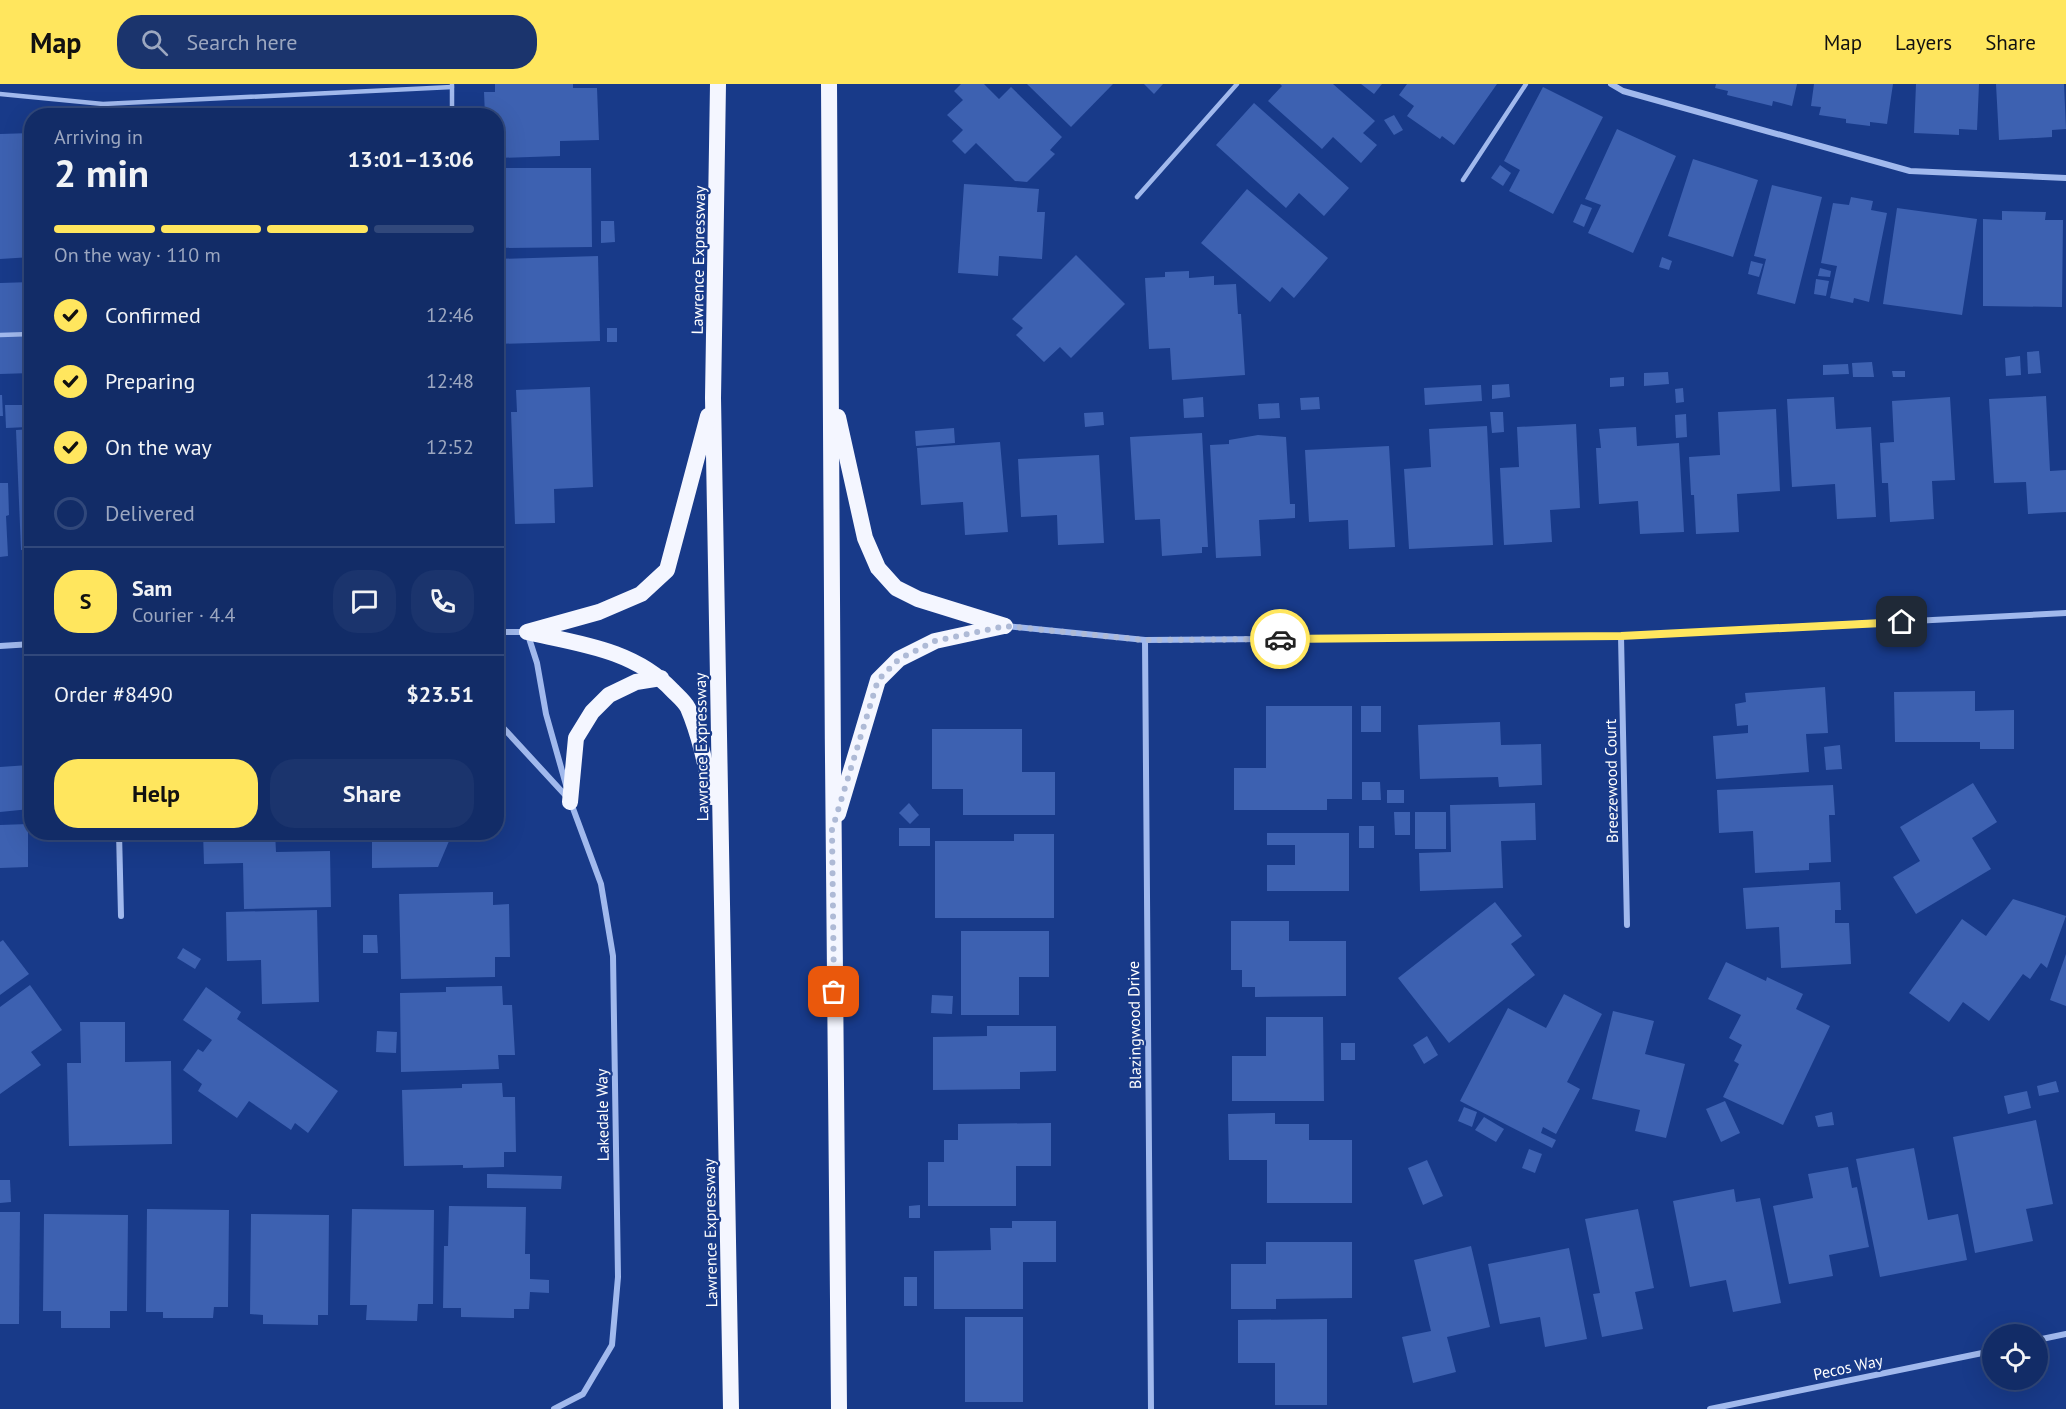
<!DOCTYPE html>
<html lang="en">
<head>
<meta charset="utf-8">
<style>
  body { margin:0; font-family:"PT Sans",sans-serif; background:#1b346d; color:#f1f3f6; height:100vh; display:flex; flex-direction:column; font-size:22px; white-space:nowrap }
  * { box-sizing:border-box; margin:0 }
  p { font-size:20px; color:#9ca7c0 }
  .icon { flex:none; width:33px; height:33px; fill:none; stroke:currentColor; stroke-width:2; stroke-linecap:round; stroke-linejoin:round }
  .map { position:relative; flex:1; overflow:hidden }
  .side { position:absolute; left:24px; top:24px; width:480px; height:732px; display:flex; flex-direction:column; background:#122c67; border-radius:24px; box-shadow:0 6px 24px #0002,0 0 0 2px #31487b }
  .side>* { flex:none }
  .buttons { position:absolute; left:1982px; top:1240px; display:grid; gap:12px }
  .buttons a { display:grid; place-items:center; width:66px; height:66px; border-radius:50%; background:#122c67; box-shadow:0 6px 24px #0002,0 0 0 2px #31487b; font-size:30px }
  .pin { position:absolute; display:grid; place-items:center; width:51px; height:51px; color:#fff; margin:-26px; border-radius:12px; box-shadow:0 3px 9px #0006 }
  .courier { position:absolute; display:grid; place-items:center; width:60px; height:60px; margin:-30px; border:4px solid #ffe65e; border-radius:50%; background:#fff; color:#222; box-shadow:0 2px 8px #0007 }
  .summary em { font-style:normal; font-weight:800 }
  .summary div { display:flex; flex-direction:column-reverse }
  .summary { display:flex; align-items:center; justify-content:space-between; height:102px; padding:0 30px }
  h1 { font-size:39px; font-weight:800; line-height:45px }
  .bar { display:grid; grid-template-columns:repeat(4,1fr); gap:9px 6px; align-content:center; height:72px; padding:0 30px }
  .bar i { height:8px; border-radius:4px; background:#31487b }
  .bar .current { background:#ffe65e }
  .bar p { grid-column:span 4 }
  .line { display:flex; align-items:center; gap:15px; padding:0 30px; border-top:2px solid #31487b }
  .line div { flex:1 }
  .round { display:grid; place-items:center; flex:none; width:63px; height:63px; border-radius:24px; background:#1b346d }
  ol { padding:0 30px; list-style:none }
  li { display:flex; align-items:center; gap:18px; height:66px }
  li p { margin-inline-start:auto }
  li .icon { padding:6px; border-radius:50%; background:#ffe65e; color:#111; stroke-width:4 }
  li:last-child { color:#9ca7c0 }
  li i { width:33px; height:33px; border:3px solid #31487b; border-radius:50% }
  .cta { display:flex; gap:12px; margin-top:auto; padding:12px 30px }
  .cta a { flex:1; height:69px; border-radius:24px; background:#ffe65e; color:#111; font-size:24px; font-weight:800; line-height:69px; text-align:center }
  .cta a+a { background:#1b346d; color:#f1f3f6 }
  header { display:flex; align-items:center; gap:36px; box-sizing:border-box; height:84px; padding:0 30px; background:#ffe65e; color:#111 }
  header strong { font-size:28px }
  nav { display:flex; gap:33px; margin-inline-start:auto; font-size:21px }
  .search { width:420px; height:54px; background:#1b346d; display:flex; align-items:center; gap:15px; box-sizing:border-box; padding:0 21px; border-radius:24px; color:#9ca7c0; font-size:22px }
  .map>svg:first-child { display:block }
  .building { fill:#3d61b1 }
  .lines { fill:none; stroke-linecap:round; stroke-linejoin:round }
  .service { stroke:#a1b9ed; stroke-width:4.5 }
  .minor { stroke:#a1b9ed; stroke-width:6 }
  .trunk { stroke:#f4f6ff; stroke-width:16 }
  .done { stroke:#aebad6; stroke-width:6; stroke-dasharray:0 10.8 }
  .route { stroke:#ffe65e; stroke-width:8 }
  .labels { text-anchor:middle; stroke-width:4.5; stroke-linejoin:round; paint-order:stroke }
  .street-label { font-size:16px; fill:#fff; stroke:#183a89 }
</style>
</head>
<body>
<header>
<strong>Map</strong>
<div class="search"><svg class="icon" aria-label="search" viewBox="0 0 24 24"><circle cx="10" cy="10" r="6"/><path d="M15 15l6 6"/></svg>Search here</div>
<nav><a>Map</a><a>Layers</a><a>Share</a></nav>
</header>
<div class="map">
<svg width="2066" height="1325" viewBox="0 0 2066 1325">
  <rect width="100%" height="100%" fill="#183a89"/>
  <g class="building">
    <polygon points="495,0 573,0 573,4 597,4 599,56 560,57 560,72 496,74 496,32 485,32 484,8 495,8"/>
    <polygon points="961,0 984,0 999,15 1011,3 1062,53 1050,66 1055,70 1027,98 1015,97 976,59 965,70 952,57 963,46 947,31 963,16 954,7"/>
    <polygon points="1027,0 1113,0 1071,43"/>
    <polygon points="1144,0 1163,0 1154,10"/>
    <polygon points="1280,0 1333,0 1375,37 1363,49 1377,61 1361,79 1333,53 1322,65 1268,17 1282,2"/>
    <polygon points="1361,0 1382,0 1374,10"/>
    <polygon points="1407,0 1497,0 1454,61 1442,52 1440,55 1407,32 1414,22 1399,11"/>
    <polygon points="1716,0 1797,0 1792,22 1773,17 1772,22 1727,11 1728,7 1715,4"/>
    <polygon points="1814,0 1893,0 1887,40 1870,38 1870,42 1846,39 1846,35 1819,31 1821,23 1811,22"/>
    <polygon points="1916,0 1979,0 1977,46 1959,45 1959,51 1914,49"/>
    <polygon points="1996,0 2064,0 2066,45 2052,46 2052,53 1999,56"/>
    <polygon points="1543,3 1603,33 1553,130 1509,107 1520,86 1504,77"/>
    <polygon points="1254,19 1349,104 1324,132 1299,109 1286,124 1216,61"/>
    <polygon points="1394,31 1403,46 1394,51 1384,36"/>
    <polygon points="1617,45 1676,72 1633,169 1588,149 1601,121 1585,115"/>
    <polygon points="32,49 32,173 0,175 0,50"/>
    <polygon points="1693,75 1758,96 1733,173 1668,152"/>
    <polygon points="1500,81 1511,89 1503,102 1491,94"/>
    <polygon points="502,84 591,84 592,163 496,164 496,100 502,100"/>
    <polygon points="964,100 1039,105 1037,128 1045,128 1042,175 999,172 998,192 958,189"/>
    <polygon points="1772,101 1822,113 1795,220 1757,210 1766,175 1754,172"/>
    <polygon points="1247,105 1328,174 1294,214 1282,203 1270,218 1201,159"/>
    <polygon points="1851,113 1873,117 1871,126 1887,129 1869,218 1854,214 1853,219 1830,214 1837,182 1821,179 1833,119 1849,121"/>
    <polygon points="1581,120 1592,124 1584,143 1573,138"/>
    <polygon points="1897,124 1977,135 1962,231 1883,220"/>
    <polygon points="2002,127 2046,128 2045,136 2063,136 2062,223 1983,222 1983,135 2002,136"/>
    <polygon points="601,137 614,137 615,158 601,159"/>
    <polygon points="1076,171 1125,220 1071,274 1060,263 1044,278 1016,251 1023,244 1012,235"/>
    <polygon points="598,172 600,257 496,260 496,175"/>
    <polygon points="1662,173 1672,177 1669,186 1659,183"/>
    <polygon points="1751,177 1763,180 1759,193 1748,190"/>
    <polygon points="1820,184 1831,187 1830,193 1818,192"/>
    <polygon points="1189,187 1189,194 1214,192 1214,201 1236,200 1238,230 1241,230 1245,291 1172,296 1170,264 1149,265 1145,194 1165,193 1165,188"/>
    <polygon points="1816,195 1829,197 1826,212 1814,210"/>
    <polygon points="32,198 32,289 0,290 0,199"/>
    <rect x="607" y="244" width="10" height="14"/>
    <polygon points="2039,267 2041,289 2028,290 2027,268"/>
    <polygon points="2020,272 2021,291 2006,292 2005,274"/>
    <polygon points="1872,278 1874,293 1853,293 1852,279"/>
    <polygon points="1848,280 1849,290 1823,291 1823,281"/>
    <polygon points="1892,287 1905,287 1905,293 1893,293"/>
    <polygon points="1668,288 1669,300 1644,302 1644,289"/>
    <polygon points="1624,293 1624,302 1610,303 1610,294"/>
    <polygon points="1509,300 1510,313 1492,315 1492,301"/>
    <polygon points="1481,301 1482,317 1425,321 1424,304"/>
    <polygon points="590,303 593,403 554,405 555,439 515,440 511,328 517,328 516,306"/>
    <polygon points="1683,304 1684,318 1676,319 1675,305"/>
    <polygon points="0,311 2,311 3,332 0,332"/>
    <polygon points="2046,312 2050,387 2066,386 2066,428 2028,430 2026,398 1994,399 1989,315"/>
    <polygon points="1203,313 1204,333 1184,334 1183,315"/>
    <polygon points="1319,313 1320,325 1301,326 1300,314"/>
    <polygon points="1834,313 1836,345 1871,343 1876,433 1837,435 1835,400 1792,403 1787,315"/>
    <polygon points="1950,313 1955,396 1932,397 1934,435 1890,438 1888,399 1882,399 1880,359 1894,358 1892,317"/>
    <polygon points="1279,319 1280,334 1259,335 1258,320"/>
    <polygon points="5,321 27,321 28,343 6,344"/>
    <polygon points="1776,325 1780,407 1737,410 1739,448 1696,450 1694,411 1691,411 1689,373 1720,371 1718,328"/>
    <polygon points="1103,328 1104,341 1085,343 1084,329"/>
    <polygon points="1490,328 1503,328 1504,348 1492,349"/>
    <polygon points="1686,330 1687,353 1676,354 1675,331"/>
    <polygon points="1576,340 1580,424 1550,426 1552,458 1504,461 1500,384 1519,383 1517,343"/>
    <polygon points="1487,342 1493,461 1409,465 1404,385 1431,383 1429,345"/>
    <polygon points="1636,343 1637,362 1679,359 1684,448 1640,450 1638,417 1599,420 1596,364 1601,364 1599,345"/>
    <polygon points="954,344 955,359 916,362 915,347"/>
    <polygon points="32,345 32,465 21,466 16,346"/>
    <polygon points="1202,349 1208,463 1202,463 1202,469 1162,472 1160,435 1135,436 1130,353"/>
    <polygon points="1258,351 1286,353 1290,420 1295,420 1295,434 1259,436 1261,472 1216,474 1210,361 1229,360 1229,356"/>
    <polygon points="1000,358 1008,448 965,451 963,418 921,421 917,364"/>
    <polygon points="1389,362 1395,463 1349,465 1348,436 1309,438 1305,366"/>
    <polygon points="1099,371 1104,459 1058,461 1057,431 1021,433 1018,375"/>
    <polygon points="0,399 8,399 9,431 6,432 8,472 0,473"/>
    <polygon points="1825,603 1828,649 1806,650 1809,688 1716,695 1713,652 1748,649 1748,641 1737,642 1735,620 1746,618 1745,609"/>
    <polygon points="1975,607 1975,627 2014,626 2014,665 1980,665 1980,658 1895,658 1894,608"/>
    <polygon points="1266,622 1352,622 1352,715 1327,715 1327,726 1234,726 1234,684 1266,684"/>
    <rect x="1361" y="622" width="20" height="26"/>
    <polygon points="1500,638 1501,661 1541,660 1542,701 1499,703 1498,693 1420,695 1418,641"/>
    <polygon points="932,645 1022,645 1022,688 1055,688 1055,731 963,731 963,705 932,705"/>
    <polygon points="1840,661 1842,685 1826,686 1824,663"/>
    <polygon points="29,681 32,702 30,725 0,728 0,683"/>
    <polygon points="1362,698 1380,698 1381,716 1362,716"/>
    <polygon points="1973,699 1997,738 1972,754 1991,785 1916,830 1893,793 1920,777 1900,743"/>
    <polygon points="1833,701 1835,731 1829,731 1831,778 1809,779 1809,786 1755,789 1753,747 1719,749 1717,706"/>
    <rect x="1387" y="706" width="17" height="13"/>
    <polygon points="909,719 919,731 910,740 899,729"/>
    <polygon points="1535,719 1536,756 1501,757 1503,804 1420,807 1419,769 1451,768 1450,721"/>
    <polygon points="1394,728 1410,728 1410,751 1395,751"/>
    <rect x="1415" y="728" width="31" height="37"/>
    <polygon points="28,740 28,783 0,784 0,741"/>
    <rect x="1359" y="742" width="15" height="22"/>
    <rect x="899" y="744" width="31" height="18"/>
    <polygon points="203,748 275,748 276,768 330,767 331,823 244,825 243,779 204,780"/>
    <polygon points="372,748 452,748 452,750 438,783 372,784"/>
    <polygon points="1267,749 1349,749 1349,807 1267,807 1267,781 1295,781 1295,761 1267,761"/>
    <polygon points="1014,750 1054,750 1054,834 935,834 935,757 1014,757"/>
    <polygon points="1840,798 1841,826 1835,826 1835,839 1849,839 1851,880 1781,884 1779,843 1746,845 1743,804"/>
    <polygon points="493,808 493,821 509,820 510,873 495,873 495,893 401,895 399,810"/>
    <polygon points="2013,815 2066,832 2047,884 2041,879 2030,895 2023,890 1989,937 1963,918 1949,938 1909,909 1962,835 1986,852"/>
    <polygon points="1495,818 1522,852 1511,860 1535,891 1449,959 1398,894"/>
    <polygon points="317,826 319,918 262,920 261,876 227,877 226,828"/>
    <polygon points="1231,837 1289,837 1289,857 1346,857 1346,912 1255,913 1255,903 1242,903 1242,886 1231,886"/>
    <polygon points="961,847 1049,847 1049,893 1019,893 1019,931 961,931"/>
    <polygon points="363,851 377,851 378,869 363,869"/>
    <polygon points="3,856 29,890 0,911 0,858"/>
    <polygon points="183,864 201,875 195,885 177,874"/>
    <polygon points="2066,870 2066,922 2050,916"/>
    <polygon points="1726,878 1766,897 1767,893 1803,910 1796,925 1830,942 1783,1041 1723,1013 1739,980 1734,977 1742,961 1729,954 1741,931 1708,915"/>
    <polygon points="30,901 62,946 31,968 41,981 0,1010 0,923"/>
    <polygon points="502,902 503,921 512,921 515,971 498,971 499,985 401,988 400,909 446,908 446,903"/>
    <polygon points="206,903 241,928 237,935 338,1007 308,1049 295,1039 291,1046 249,1017 237,1034 198,1007 202,1000 183,986 198,965 203,968 212,956 183,936"/>
    <polygon points="1564,910 1602,930 1567,998 1580,1005 1556,1050 1543,1043 1541,1049 1556,1056 1552,1064 1460,1017 1508,924 1546,944"/>
    <polygon points="932,911 953,912 952,930 931,929"/>
    <polygon points="1613,927 1654,937 1645,970 1685,980 1666,1054 1635,1047 1640,1026 1592,1015"/>
    <polygon points="1266,933 1323,933 1324,1017 1232,1017 1232,972 1266,972"/>
    <polygon points="80,938 125,938 125,978 171,977 172,1060 69,1062 67,979 81,979"/>
    <polygon points="987,942 1056,942 1056,987 1020,988 1020,1005 933,1006 933,953 987,952"/>
    <polygon points="377,947 397,948 396,969 376,968"/>
    <polygon points="1427,952 1438,971 1424,980 1413,961"/>
    <rect x="1341" y="959" width="14" height="17"/>
    <polygon points="2056,997 2059,1008 2039,1012 2037,1002"/>
    <polygon points="502,999 503,1013 515,1013 516,1068 504,1068 504,1083 463,1084 463,1081 404,1082 402,1006 462,1004 462,1000"/>
    <polygon points="2027,1007 2031,1024 2008,1030 2004,1012"/>
    <polygon points="1725,1017 1740,1049 1721,1058 1706,1025"/>
    <polygon points="1464,1023 1477,1028 1472,1043 1458,1037"/>
    <polygon points="1832,1028 1834,1041 1818,1043 1815,1032"/>
    <polygon points="1275,1029 1275,1040 1309,1040 1309,1056 1352,1056 1352,1119 1267,1119 1267,1076 1229,1076 1228,1030"/>
    <polygon points="1484,1033 1504,1045 1496,1058 1475,1046"/>
    <polygon points="2036,1036 2053,1120 2026,1125 2033,1157 1975,1169 1953,1053"/>
    <polygon points="1051,1039 1051,1082 1016,1082 1016,1122 928,1122 928,1078 944,1078 944,1056 958,1056 958,1040"/>
    <polygon points="1914,1064 1928,1136 1958,1130 1967,1176 1880,1193 1856,1075"/>
    <polygon points="1529,1065 1542,1070 1535,1089 1522,1084"/>
    <polygon points="1427,1076 1443,1112 1423,1121 1408,1084"/>
    <polygon points="1848,1083 1852,1104 1857,1103 1869,1163 1829,1171 1833,1192 1789,1200 1773,1122 1813,1114 1808,1090"/>
    <polygon points="487,1090 562,1092 561,1105 487,1104"/>
    <polygon points="0,1096 10,1096 11,1118 0,1119"/>
    <polygon points="1734,1105 1736,1118 1760,1114 1781,1219 1733,1228 1726,1196 1690,1203 1673,1117"/>
    <polygon points="920,1121 920,1134 909,1134 909,1122"/>
    <polygon points="449,1122 526,1123 525,1170 530,1170 530,1195 549,1196 549,1209 530,1208 529,1225 514,1225 514,1234 461,1233 461,1224 443,1224 444,1162 448,1162"/>
    <polygon points="147,1125 229,1126 228,1223 214,1223 213,1234 163,1234 163,1228 146,1228"/>
    <polygon points="352,1125 434,1126 433,1220 418,1220 417,1237 366,1236 367,1221 350,1221"/>
    <polygon points="1638,1125 1654,1204 1635,1208 1643,1245 1602,1253 1593,1210 1600,1209 1585,1135"/>
    <polygon points="0,1128 20,1128 19,1240 0,1240"/>
    <polygon points="44,1130 128,1131 127,1227 110,1227 110,1244 61,1244 61,1227 43,1227"/>
    <polygon points="251,1130 329,1131 328,1231 318,1231 318,1241 263,1240 263,1231 250,1230"/>
    <polygon points="1012,1137 1056,1137 1056,1178 1023,1178 1023,1225 934,1225 934,1167 991,1166 990,1144 1012,1144"/>
    <polygon points="1266,1158 1352,1158 1352,1214 1276,1215 1276,1225 1231,1225 1231,1180 1266,1180"/>
    <polygon points="1471,1162 1490,1243 1447,1253 1456,1288 1413,1299 1402,1253 1431,1247 1414,1176"/>
    <polygon points="1569,1164 1587,1255 1545,1263 1540,1233 1500,1240 1488,1180"/>
    <rect x="904" y="1193" width="13" height="29"/>
    <rect x="965" y="1233" width="58" height="85"/>
    <polygon points="1327,1235 1327,1321 1275,1321 1275,1279 1238,1279 1238,1236"/>
  </g>
  <g class="lines">
    <g class="service">
      <polyline points="0,10 103,20 452,3"/>
      <polyline points="452,32 452,1"/>
      <polyline points="1463,96 1526,0"/>
      <polyline points="1137,113 1237,0"/>
      <polyline points="0,251 32,250"/>
    </g>
    <g class="minor">
      <polyline points="1611,0 1623,7 1910,87 2066,94"/>
      <polyline points="1006,542 1145,556 1621,552 2066,529"/>
      <polyline points="496,548 527,548 537,579 546,630 566,701"/>
      <polyline points="1621,552 1627,841"/>
      <polyline points="1145,556 1151,1325"/>
      <polyline points="0,562 32,560"/>
      <polyline points="496,636 567,713"/>
      <polyline points="119,748 121,832"/>
      <polyline points="2037,1256 2066,1250"/>
      <polyline points="554,1325 583,1310 612,1261 618,1193 613,872 601,800 571,719"/>
      <polyline points="1710,1325 1992,1267"/>
    </g>
    <g class="trunk">
      <polyline points="718,0 713,314 731,1325"/>
      <path d="M829,0C831,442 834,883 839,1325"/>
      <polyline points="838,333 865,454 878,484 896,504 918,515 1005,542"/>
      <polyline points="527,548 599,528 641,510 667,486 708,332"/>
      <path d="M531,549C582,560 636,567 673,607C678,612 685,618 688,624C700,652 706,683 712,713"/>
      <polyline points="570,718 576,654 592,628 609,611 636,598 661,594"/>
      <polyline points="838,730 878,596 899,575 935,557 1004,542"/>
    </g>
  </g>
  <g class="lines">
    <polyline class="done" points="834,908 832,746 878,596 899,575 935,557 1005,542 1144,556 1280,555"/>
    <polyline class="route" points="1280,555 1621,552 1902,538"/>
  </g>
  <g class="labels">
    <g class="street-label">
      <text transform="translate(698 176) rotate(-89)" y="6">Lawrence Expressway</text>
      <text transform="translate(701 663) rotate(-91)" y="6">Lawrence Expressway</text>
      <text transform="translate(1611 697) rotate(-91)" y="6">Breezewood Court</text>
      <text transform="translate(1134 941) rotate(-91)" y="6">Blazingwood Drive</text>
      <text transform="translate(602 1031) rotate(-91)" y="6">Lakedale Way</text>
      <text transform="translate(710 1149) rotate(-91)" y="6">Lawrence Expressway</text>
      <text transform="translate(1848 1283) rotate(-12)" y="6">Pecos Way</text>
    </g>
  </g>
</svg>
<div class="buttons">
<a><svg class="icon" aria-label="locate" viewBox="0 0 24 24"><circle cx="12" cy="12" r="6"/><path d="M12 2v4M12 18v4M2 12h4M18 12h4"/></svg></a>
</div>
<div class="pin" style="left:834px;top:908px;background:#ea580c"><svg class="icon" aria-label="bag" viewBox="0 0 24 24"><path d="M5 8h14l-1 12H6zM9 8a3 3 0 0 1 6 0"/></svg></div>
<div class="pin" style="left:1902px;top:538px;background:#1f2937"><svg class="icon" aria-label="home" viewBox="0 0 24 24"><path d="M3 11l9-7 9 7M6 9v11h12V9"/></svg></div>
<div class="courier" style="left:1280px;top:555px"><svg class="icon" aria-label="car" viewBox="0 0 24 24"><path d="M5 17H2v-5l4-1 3-4h7l3 4 3 1v5h-3M9 17h6M6 11h13"/><circle cx="7" cy="17" r="2"/><circle cx="17" cy="17" r="2"/></svg></div>
<section class="side">
<div class="summary"><div><h1>2 min</h1><p>Arriving in</p></div><em>13:01–13:06</em></div>
<div class="bar"><i class="current"></i><i class="current"></i><i class="current"></i><i></i><p>On the way · 110 m</p></div>
<ol>
<li><svg class="icon" aria-label="check" viewBox="0 0 24 24"><path d="M5 12l5 5 9-10"/></svg>Confirmed<p>12:46</p></li>
<li><svg class="icon" aria-label="check" viewBox="0 0 24 24"><path d="M5 12l5 5 9-10"/></svg>Preparing<p>12:48</p></li>
<li><svg class="icon" aria-label="check" viewBox="0 0 24 24"><path d="M5 12l5 5 9-10"/></svg>On the way<p>12:52</p></li>
<li><i></i>Delivered</li>
</ol>
<div class="line" style="height:108px"><b class="round" style="background:#ffe65e;color:#111">S</b><div><b>Sam</b><p>Courier · 4.4</p></div><a class="round"><svg class="icon" aria-label="chat" viewBox="0 0 24 24"><path d="M4 5h16v11H9l-5 4z"/></svg></a><a class="round"><svg class="icon" aria-label="phone" viewBox="0 0 24 24"><path d="M5 4h4l2 5-3 2q2 4 5 5l2-3 5 2v4C11 20 4 13 5 4z"/></svg></a></div>
<div class="line" style="height:78px"><div>Order #8490</div><b>$23.51</b></div>
<div class="cta"><a>Help</a><a>Share</a></div>
</section>
</div>
</body>
</html>
